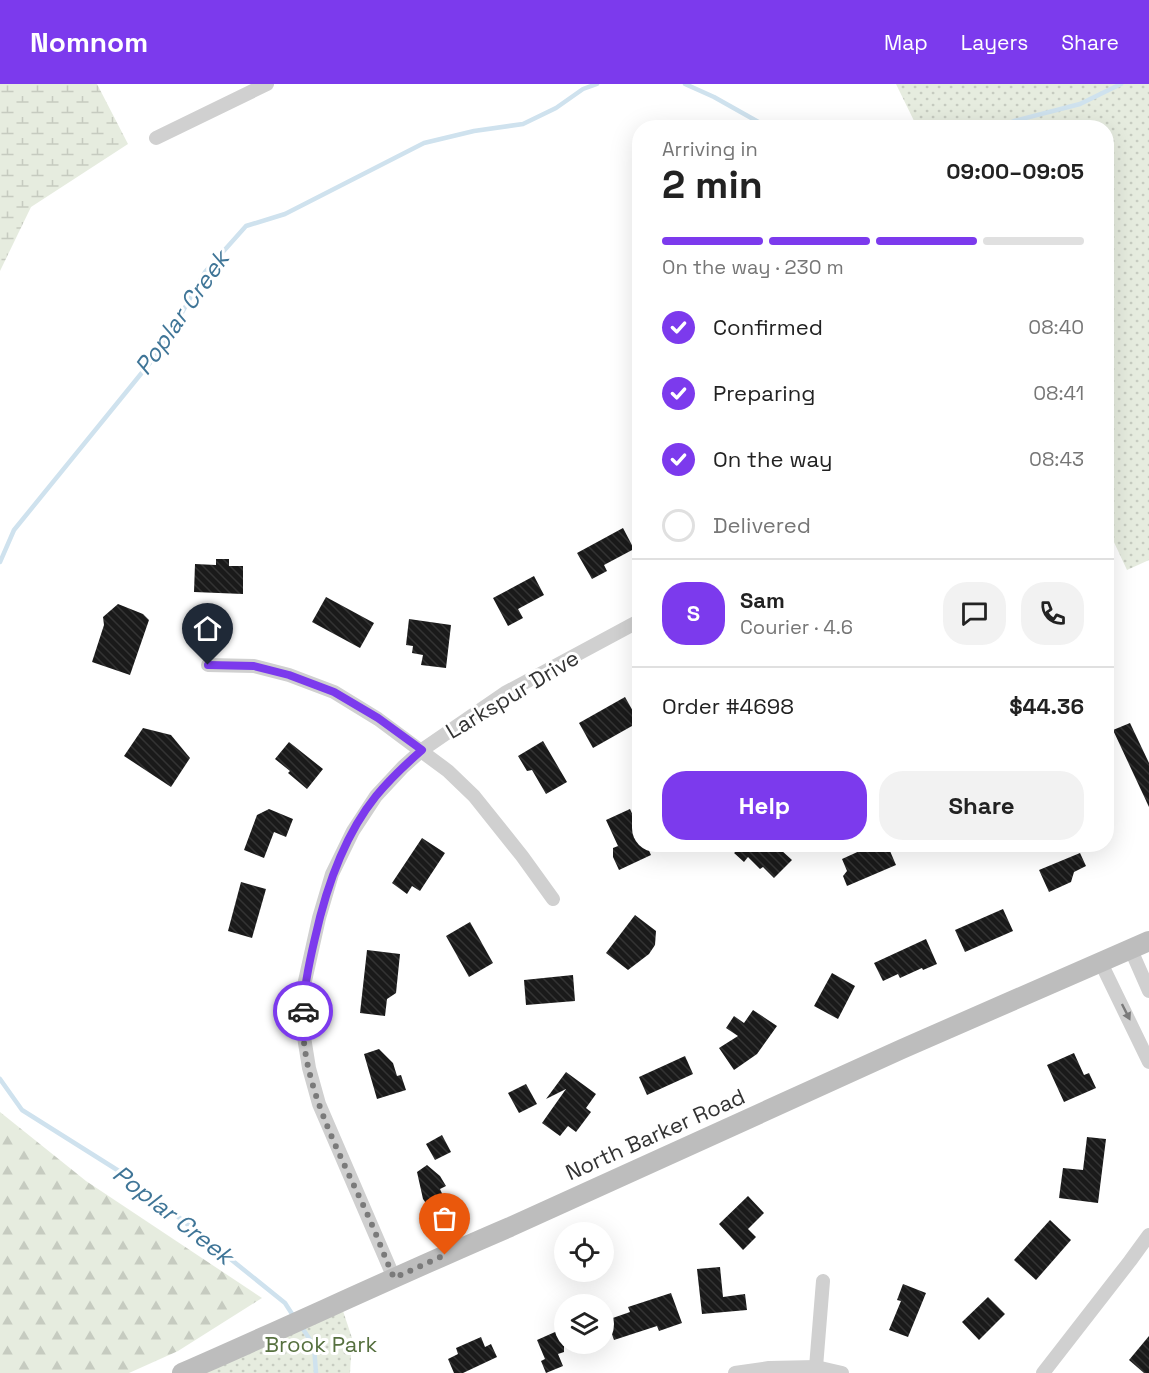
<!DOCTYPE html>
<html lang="en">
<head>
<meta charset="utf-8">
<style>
  body { margin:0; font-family:"Space Grotesk",sans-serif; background:#f2f2f2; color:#222; height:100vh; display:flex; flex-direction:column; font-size:22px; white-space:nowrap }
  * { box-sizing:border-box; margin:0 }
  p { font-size:20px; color:#767676 }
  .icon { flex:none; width:33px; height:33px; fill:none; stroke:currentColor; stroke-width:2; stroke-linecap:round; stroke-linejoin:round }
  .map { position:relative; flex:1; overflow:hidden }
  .details { position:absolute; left:632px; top:36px; width:482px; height:732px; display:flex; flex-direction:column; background:#fff; border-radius:24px; box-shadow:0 6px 24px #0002 }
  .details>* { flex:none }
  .buttons { position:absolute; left:554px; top:1138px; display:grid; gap:12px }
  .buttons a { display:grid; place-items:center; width:60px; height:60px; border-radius:50%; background:#fff; box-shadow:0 6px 24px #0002; font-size:30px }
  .pin { position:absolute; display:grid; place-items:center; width:51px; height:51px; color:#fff; margin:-62px -26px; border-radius:50% 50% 50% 0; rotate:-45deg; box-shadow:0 0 6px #0007 }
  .pin .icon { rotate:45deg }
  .courier { position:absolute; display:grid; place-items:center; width:60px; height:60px; margin:-30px; border:4px solid #7c3aed; border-radius:50%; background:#fff; color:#222; box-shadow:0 2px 8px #0007 }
  .head em { font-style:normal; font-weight:600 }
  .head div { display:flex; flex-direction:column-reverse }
  .head { display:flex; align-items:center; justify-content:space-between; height:102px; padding:0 30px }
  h1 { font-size:39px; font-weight:600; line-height:45px }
  .bar { display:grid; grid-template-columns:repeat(4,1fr); gap:9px 6px; align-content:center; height:72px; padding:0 30px }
  .bar i { height:8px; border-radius:4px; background:#e0e0e0 }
  .bar .active { background:#7c3aed }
  .bar p { grid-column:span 4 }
  .line { display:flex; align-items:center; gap:15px; padding:0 30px; border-top:2px solid #e0e0e0 }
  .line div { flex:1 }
  .round { display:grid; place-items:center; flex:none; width:63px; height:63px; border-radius:24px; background:#f2f2f2 }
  ol { padding:0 30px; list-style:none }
  li { display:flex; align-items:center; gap:18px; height:66px }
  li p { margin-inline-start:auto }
  li .icon { padding:6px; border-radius:50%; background:#7c3aed; color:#fff; stroke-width:4 }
  li:last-child { color:#767676 }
  li i { width:33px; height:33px; border:3px solid #e0e0e0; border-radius:50% }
  .cta { display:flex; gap:12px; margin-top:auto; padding:12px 30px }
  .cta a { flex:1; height:69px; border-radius:24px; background:#7c3aed; color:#fff; font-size:24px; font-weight:600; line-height:69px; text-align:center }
  .cta a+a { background:#f2f2f2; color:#222 }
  header { display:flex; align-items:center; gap:36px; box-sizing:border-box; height:84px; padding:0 30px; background:#7c3aed; color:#fff }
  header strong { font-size:28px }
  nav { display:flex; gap:33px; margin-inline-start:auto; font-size:21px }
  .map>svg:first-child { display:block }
  .forest { fill:url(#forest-firs) }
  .wetland { fill:url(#wetland-marsh) }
  .park { fill:url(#park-dots) }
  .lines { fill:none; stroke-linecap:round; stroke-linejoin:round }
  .stream { stroke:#cfe2ee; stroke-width:4.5 }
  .building { fill:url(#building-back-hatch) }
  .street { stroke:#d0d0d0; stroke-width:14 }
  .secondary { stroke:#bdbdbd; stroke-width:20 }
  .oneway { fill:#7a7a7a }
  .done { stroke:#7a7a7a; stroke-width:6; stroke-dasharray:0 10.8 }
  .route { stroke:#7c3aed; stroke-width:8 }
  .labels { text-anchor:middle; stroke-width:6; stroke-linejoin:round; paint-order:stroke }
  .street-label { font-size:22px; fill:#333; stroke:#fff }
  .park-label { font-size:22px; fill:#56703f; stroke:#fff }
  .water-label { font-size:24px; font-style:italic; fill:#3f7597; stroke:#fff }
</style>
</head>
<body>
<header>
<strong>Nomnom</strong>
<nav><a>Map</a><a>Layers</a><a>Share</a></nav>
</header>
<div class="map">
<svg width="1149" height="1289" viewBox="0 0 1149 1289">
  <defs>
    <pattern id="forest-firs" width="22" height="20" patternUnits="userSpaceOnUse" patternTransform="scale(1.5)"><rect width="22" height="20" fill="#e6ecdf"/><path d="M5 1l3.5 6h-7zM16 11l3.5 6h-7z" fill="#c6cbc0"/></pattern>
    <pattern id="wetland-marsh" width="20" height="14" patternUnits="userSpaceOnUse" patternTransform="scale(1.5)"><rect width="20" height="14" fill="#e6ecdf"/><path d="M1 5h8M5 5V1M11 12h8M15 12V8" fill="none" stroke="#c6cbc0"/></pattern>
    <pattern id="park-dots" width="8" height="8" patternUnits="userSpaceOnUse" patternTransform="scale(1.5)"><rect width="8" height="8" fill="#e6ecdf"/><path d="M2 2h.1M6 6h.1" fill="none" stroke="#c6cbc0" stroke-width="1.8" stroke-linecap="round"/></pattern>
    <pattern id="building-back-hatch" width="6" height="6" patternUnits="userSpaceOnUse" patternTransform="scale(1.5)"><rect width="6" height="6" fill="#1a1a1a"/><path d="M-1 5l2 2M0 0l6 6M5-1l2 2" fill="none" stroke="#333"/></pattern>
  </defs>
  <rect width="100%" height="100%" fill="#fff"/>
  <polygon class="forest" points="0,1028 86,1097 262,1214 178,1267 129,1289 0,1289"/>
  <polygon class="wetland" points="0,0 97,0 128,60 31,123 0,187"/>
  <g class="park">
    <polygon points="896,0 1149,0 1149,476 1127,486 1106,441 1106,44 917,43"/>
    <polygon points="340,1218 352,1254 350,1289 182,1289"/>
  </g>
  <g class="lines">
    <g class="stream">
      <polyline points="685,0 714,13 769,44"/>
      <polyline points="998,44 1014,37 1080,20 1121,0"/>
      <polyline points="0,478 14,446 162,264 205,188 246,142 285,130 424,59 474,47 523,40 556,24 583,5 597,0"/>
      <polyline points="0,995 22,1026 130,1094 285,1219 294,1233"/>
      <polyline points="301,1242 314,1262 316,1289"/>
    </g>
  </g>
  <g class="building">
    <polygon points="623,444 634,465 604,481 607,487 592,495 577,469"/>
    <polygon points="216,475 229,475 229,482 243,482 243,510 194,508 195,480 216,481"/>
    <polygon points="534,492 544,511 518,525 523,534 508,542 493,514"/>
    <polygon points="326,513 374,539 360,564 312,538"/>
    <polygon points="118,520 143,530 149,536 130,591 92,578 104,541 103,533"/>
    <polygon points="409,535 451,541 446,584 421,581 423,571 412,569 413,562 406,561"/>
    <polygon points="625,613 639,638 593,664 579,639"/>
    <polygon points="1130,639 1149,679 1149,723 1113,646"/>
    <polygon points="143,644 171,651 190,674 171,703 124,672"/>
    <polygon points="543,657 567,698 546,710 532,686 527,687 518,672"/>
    <polygon points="289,658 323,685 307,705 288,689 290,687 275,675"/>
    <polygon points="269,725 293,735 286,753 274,748 264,774 244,766 257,731"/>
    <polygon points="630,725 639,745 639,760 646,760 651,771 619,786 613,773 613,764 618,762 606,736"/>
    <polygon points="422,754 445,769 420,807 412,802 407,810 392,799"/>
    <polygon points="734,760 769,760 776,767 781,766 792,776 774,794 763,783 760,785 748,773 744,778 734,769 739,765"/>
    <polygon points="875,760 887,760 896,781 847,802 843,792 847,787 842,775"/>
    <polygon points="1080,769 1086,782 1074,788 1071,798 1049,808 1039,786"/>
    <polygon points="241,798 266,805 252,854 228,847"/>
    <polygon points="1003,825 1013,847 965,868 955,846"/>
    <polygon points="635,831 656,847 655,861 649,870 628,886 606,869"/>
    <polygon points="470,838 493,879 469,893 446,852"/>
    <polygon points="926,855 937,880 923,886 922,884 900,894 898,890 883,897 874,879"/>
    <polygon points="367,866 400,870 396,909 387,915 385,932 360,929"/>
    <polygon points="832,889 855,902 838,935 814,922"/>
    <polygon points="573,891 575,917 526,921 524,896"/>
    <polygon points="753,926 777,942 757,970 734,986 719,964 738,952 726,944 734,932 744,939"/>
    <polygon points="379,965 393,979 397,992 401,991 406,1006 377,1015 364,970"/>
    <polygon points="1074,969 1084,991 1089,989 1096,1004 1064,1018 1047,981"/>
    <polygon points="685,972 693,990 647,1011 639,993"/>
    <polygon points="566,988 596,1010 586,1024 591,1028 576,1048 568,1042 560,1052 542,1039 566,1005 546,1015"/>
    <polygon points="526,1000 537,1020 519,1029 508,1009"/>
    <polygon points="442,1051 451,1068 435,1076 426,1060"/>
    <polygon points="1087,1053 1106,1055 1098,1119 1059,1114 1063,1084 1083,1086"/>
    <polygon points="427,1081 440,1092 446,1102 440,1105 445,1116 430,1125 423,1115 417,1088"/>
    <polygon points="748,1112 764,1129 748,1145 756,1153 743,1166 719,1140"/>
    <polygon points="1050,1136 1071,1156 1036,1196 1014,1176"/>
    <polygon points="720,1183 723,1213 745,1210 747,1226 702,1230 697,1185"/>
    <polygon points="903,1200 926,1209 908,1253 889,1246 901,1217 897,1216"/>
    <polygon points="671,1209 682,1239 659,1247 657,1242 614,1256 607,1236 630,1228 628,1223"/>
    <polygon points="988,1213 1005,1230 979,1256 962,1238"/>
    <polygon points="564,1244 564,1268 558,1270 563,1282 546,1289 541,1277 545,1275 537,1256"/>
    <polygon points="1149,1252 1149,1289 1144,1289 1129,1276"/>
    <polygon points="481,1253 485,1263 491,1260 497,1273 463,1289 454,1289 448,1275 458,1270 456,1264"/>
  </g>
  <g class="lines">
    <g class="street">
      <polyline points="156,54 267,0"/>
      <polyline points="208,581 254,582 289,591 334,608 378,635 448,687 474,712 522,772 553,815"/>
      <polyline points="1131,866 1149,907"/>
      <polyline points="1101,879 1149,978"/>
      <polyline points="394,1194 319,1020 309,984 304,953 302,932 303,906 319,834 332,790 353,747 376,712 403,683 422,666 505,609 639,537"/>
      <polyline points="816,1283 823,1197"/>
      <polyline points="735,1289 769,1284 816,1283 842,1289"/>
      <polyline points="1043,1289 1130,1177 1149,1151"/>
    </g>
    <path class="secondary" d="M182,1289C292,1241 400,1190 510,1143L902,965L1149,857"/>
  </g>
  <defs><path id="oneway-solid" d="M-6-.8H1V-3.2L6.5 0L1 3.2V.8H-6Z" transform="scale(1.5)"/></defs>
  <use class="oneway" href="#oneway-solid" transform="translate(1126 928) rotate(63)"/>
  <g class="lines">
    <path class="done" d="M303,927C299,999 341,1071 369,1134C378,1154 385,1174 394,1194L445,1171"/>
    <path class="route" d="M208,581L254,582L289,591L334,608L378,634L422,666C406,680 390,695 376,712C343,753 326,804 315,854C309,879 304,902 303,927"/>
  </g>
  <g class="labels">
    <g class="street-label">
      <text transform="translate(512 610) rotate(-31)" y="8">Larkspur Drive</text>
      <text transform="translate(655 1050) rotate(-24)" y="8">North Barker Road</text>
    </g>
    <g class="park-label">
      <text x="321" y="1268">Brook Park</text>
    </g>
    <g class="water-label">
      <text transform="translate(182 229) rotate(-55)" y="8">Poplar Creek</text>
      <text transform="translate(173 1131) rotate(38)" y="8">Poplar Creek</text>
    </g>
  </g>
</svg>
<div class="buttons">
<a><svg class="icon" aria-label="locate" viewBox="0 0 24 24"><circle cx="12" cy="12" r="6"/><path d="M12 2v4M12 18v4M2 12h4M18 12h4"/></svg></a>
<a><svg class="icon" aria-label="layers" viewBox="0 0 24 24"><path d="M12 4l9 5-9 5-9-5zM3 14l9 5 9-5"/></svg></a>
</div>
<div class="pin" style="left:445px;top:1171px;background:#ea580c"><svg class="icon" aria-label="bag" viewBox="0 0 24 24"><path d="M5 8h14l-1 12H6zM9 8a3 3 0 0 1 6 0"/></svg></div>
<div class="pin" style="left:208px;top:581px;background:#1f2937"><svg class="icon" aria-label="home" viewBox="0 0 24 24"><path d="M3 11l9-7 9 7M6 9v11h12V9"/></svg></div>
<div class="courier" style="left:303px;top:927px"><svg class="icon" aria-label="car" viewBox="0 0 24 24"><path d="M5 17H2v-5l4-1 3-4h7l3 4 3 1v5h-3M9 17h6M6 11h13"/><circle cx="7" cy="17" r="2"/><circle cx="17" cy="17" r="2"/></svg></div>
<section class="details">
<div class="head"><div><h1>2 min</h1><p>Arriving in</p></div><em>09:00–09:05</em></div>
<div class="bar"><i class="active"></i><i class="active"></i><i class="active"></i><i></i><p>On the way · 230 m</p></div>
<ol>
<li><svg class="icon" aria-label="check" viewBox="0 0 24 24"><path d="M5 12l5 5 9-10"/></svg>Confirmed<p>08:40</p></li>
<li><svg class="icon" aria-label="check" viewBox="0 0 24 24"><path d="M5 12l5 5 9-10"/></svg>Preparing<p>08:41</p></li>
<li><svg class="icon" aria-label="check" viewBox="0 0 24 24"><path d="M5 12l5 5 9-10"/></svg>On the way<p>08:43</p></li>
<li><i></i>Delivered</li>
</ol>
<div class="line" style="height:108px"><b class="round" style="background:#7c3aed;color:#fff">S</b><div><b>Sam</b><p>Courier · 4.6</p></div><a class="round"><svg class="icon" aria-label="chat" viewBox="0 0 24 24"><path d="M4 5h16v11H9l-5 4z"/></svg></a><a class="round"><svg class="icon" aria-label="phone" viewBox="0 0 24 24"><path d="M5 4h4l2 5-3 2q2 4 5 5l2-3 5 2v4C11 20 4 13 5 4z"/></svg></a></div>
<div class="line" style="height:78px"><div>Order #4698</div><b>$44.36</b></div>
<div class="cta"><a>Help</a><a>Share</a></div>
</section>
</div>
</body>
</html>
